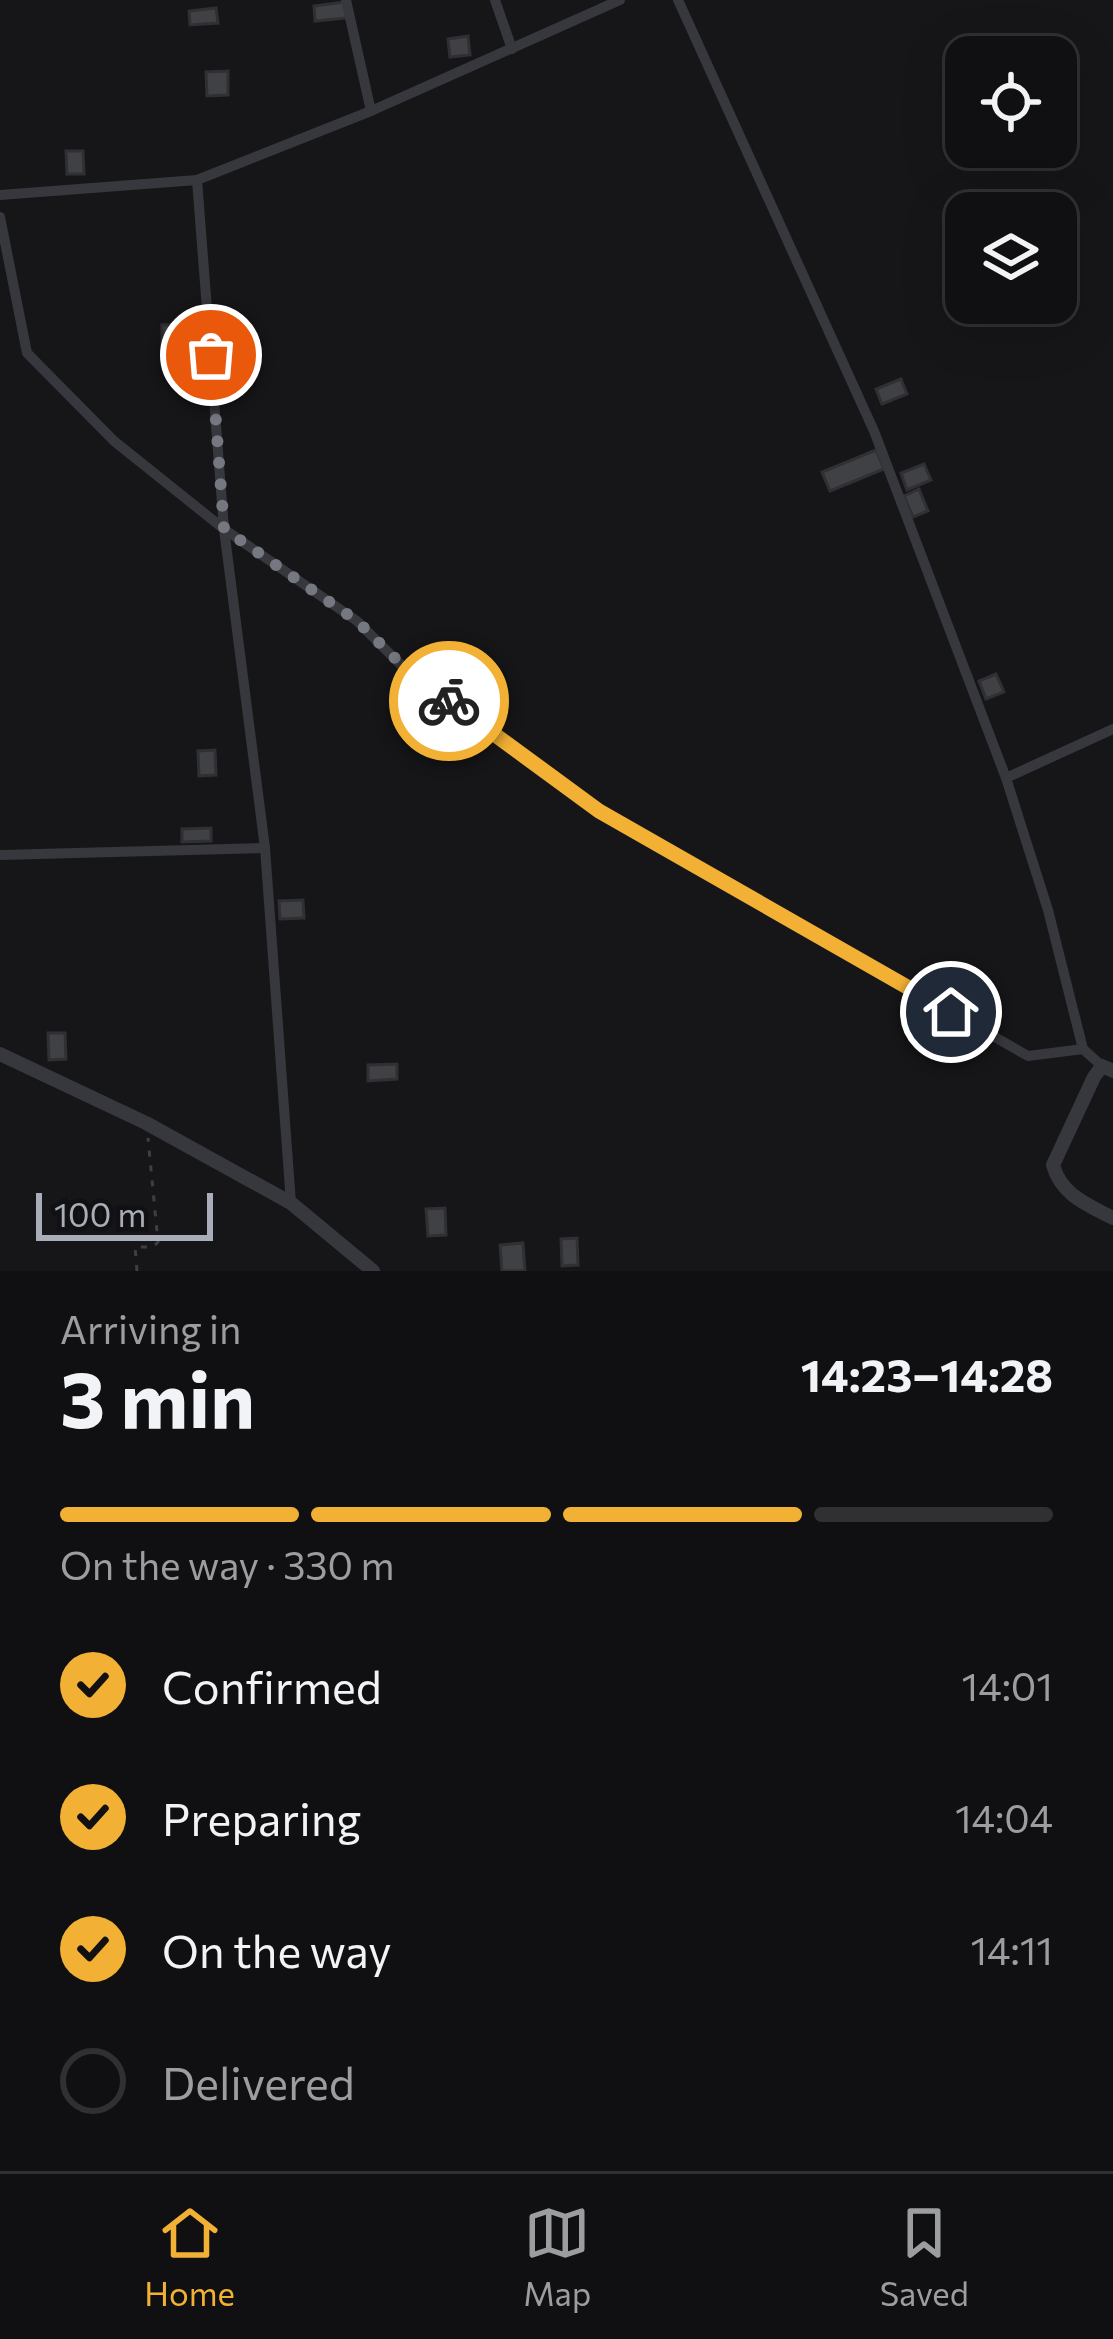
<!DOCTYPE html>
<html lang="en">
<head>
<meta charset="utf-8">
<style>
  body { margin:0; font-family:Commissioner,sans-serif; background:#19191b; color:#f1f3f6; height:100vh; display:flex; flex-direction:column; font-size:45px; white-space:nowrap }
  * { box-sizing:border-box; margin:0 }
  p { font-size:39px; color:#9c9d9f }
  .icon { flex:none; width:66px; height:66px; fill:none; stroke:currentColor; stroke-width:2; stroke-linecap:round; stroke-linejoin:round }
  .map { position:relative; height:1271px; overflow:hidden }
  .drawer { display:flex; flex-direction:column; background:#101012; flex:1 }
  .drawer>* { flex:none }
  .buttons { position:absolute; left:945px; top:36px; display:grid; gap:24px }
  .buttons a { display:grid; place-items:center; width:132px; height:132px; border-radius:24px; background:#101012; box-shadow:0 12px 48px #0002,0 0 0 3px #303032; font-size:60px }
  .scale { position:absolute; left:36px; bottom:30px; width:177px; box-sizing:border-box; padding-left:12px; border:6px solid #a8adb8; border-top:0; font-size:33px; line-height:42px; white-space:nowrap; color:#a8adb8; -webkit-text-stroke:9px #111113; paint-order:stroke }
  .pin { position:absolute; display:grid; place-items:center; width:102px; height:102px; color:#fff; margin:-51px; border:6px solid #fff; border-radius:50%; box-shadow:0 3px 12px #0007 }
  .courier { position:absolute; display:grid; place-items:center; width:120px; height:120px; margin:-60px; border:9px solid #f2b134; border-radius:50%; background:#fff; color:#222; box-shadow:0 3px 15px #0007 }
  .headline em { font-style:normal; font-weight:700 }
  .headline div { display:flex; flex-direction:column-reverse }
  .headline { display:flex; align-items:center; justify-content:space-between; height:204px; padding:0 60px }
  h1 { font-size:78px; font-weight:700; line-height:90px }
  .bar { display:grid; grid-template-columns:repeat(4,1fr); gap:18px 12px; align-content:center; height:144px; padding:0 60px }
  .bar i { height:15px; border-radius:9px; background:#303032 }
  .bar .active { background:#f2b134 }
  .bar p { grid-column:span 4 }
  ol { padding:0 60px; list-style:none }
  li { display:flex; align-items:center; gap:36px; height:132px }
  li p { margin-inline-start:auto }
  li .icon { padding:12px; border-radius:50%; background:#f2b134; color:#111; stroke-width:4 }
  li:last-child { color:#9c9d9f }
  li i { width:66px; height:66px; border:6px solid #303032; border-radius:50% }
  .tab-bar { display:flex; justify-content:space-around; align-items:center; height:168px; border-top:3px solid #303032; background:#101012; font-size:33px; color:#9c9d9f }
  .tab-bar a { display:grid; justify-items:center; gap:6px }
  .tab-bar .active { color:#f2b134 }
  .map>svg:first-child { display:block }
  .building { fill:#404145; stroke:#303034; stroke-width:3 }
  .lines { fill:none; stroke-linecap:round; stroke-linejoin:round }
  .path { stroke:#3d3f44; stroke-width:3; stroke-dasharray:6 9; stroke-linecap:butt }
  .minor { stroke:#37383d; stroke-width:10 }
  .tertiary { stroke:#37383d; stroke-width:14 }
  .done { stroke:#757880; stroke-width:12; stroke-dasharray:0 21.6 }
  .route { stroke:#f2b134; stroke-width:15 }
</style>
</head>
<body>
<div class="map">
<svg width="1113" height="1271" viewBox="0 0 1113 1271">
  <rect width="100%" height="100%" fill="#161618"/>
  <g class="building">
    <polygon points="345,2 346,18 315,21 314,6"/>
    <polygon points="216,8 218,23 190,25 189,11"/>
    <polygon points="468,36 470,55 450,57 448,39"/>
    <polygon points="228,71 228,95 207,96 206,72"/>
    <polygon points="66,151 83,151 84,174 67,174"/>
    <polygon points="182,324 183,345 162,346 162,325"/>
    <polygon points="901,379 907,394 882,404 876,389"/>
    <polygon points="876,450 884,469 830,491 822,472"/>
    <polygon points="924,464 931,480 907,490 901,473"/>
    <polygon points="919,489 928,511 913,517 904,496"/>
    <polygon points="996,674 1004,692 986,699 979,681"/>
    <polygon points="215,750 216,775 199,776 198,751"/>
    <polygon points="211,828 211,841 182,842 182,829"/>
    <polygon points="303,900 304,918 280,919 279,901"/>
    <polygon points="48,1033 65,1033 66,1059 49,1060"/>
    <polygon points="397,1064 397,1079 368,1081 368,1065"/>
    <polygon points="445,1208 446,1235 428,1236 426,1209"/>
    <polygon points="577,1238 578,1265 562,1266 561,1239"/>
    <polygon points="523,1243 525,1271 502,1271 500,1245"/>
  </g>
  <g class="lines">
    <polyline class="path" points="137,1271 135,1247 153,1247 158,1242 148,1138"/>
    <g class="minor">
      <polyline points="346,0 371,111"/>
      <polyline points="495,0 512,49"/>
      <polyline points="678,0 874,431 1006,778 1048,910 1083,1049 1102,1066"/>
      <polyline points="197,180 224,529 265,848 291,1203"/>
      <polyline points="0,195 197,180 371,111 620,0"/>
      <polyline points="0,217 27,353 114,441 224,529 357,621 401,665 599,811 1028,1056 1083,1049"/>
      <polyline points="1006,778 1113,729"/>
      <polyline points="0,855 265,848"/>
    </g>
    <g class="tertiary">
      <polyline points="0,1054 146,1123 291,1203 373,1271"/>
      <path d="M1113,1071L1102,1066L1094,1077L1053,1165C1061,1195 1088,1205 1113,1218"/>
    </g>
  </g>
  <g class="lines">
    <polyline class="done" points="211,355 224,529 357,621 401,664 449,701"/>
    <polyline class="route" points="449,701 599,811 951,1012"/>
  </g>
</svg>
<div class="buttons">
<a><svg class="icon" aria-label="locate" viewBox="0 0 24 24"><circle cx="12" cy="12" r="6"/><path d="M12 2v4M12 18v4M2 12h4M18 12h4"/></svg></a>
<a><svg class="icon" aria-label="layers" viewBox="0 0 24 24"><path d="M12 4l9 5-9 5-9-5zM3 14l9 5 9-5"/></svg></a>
</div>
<div class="scale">100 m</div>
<div class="pin" style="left:211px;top:355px;background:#ea580c"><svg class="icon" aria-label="bag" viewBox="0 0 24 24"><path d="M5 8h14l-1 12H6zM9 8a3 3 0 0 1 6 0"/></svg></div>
<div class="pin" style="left:951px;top:1012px;background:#1f2937"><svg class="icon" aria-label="home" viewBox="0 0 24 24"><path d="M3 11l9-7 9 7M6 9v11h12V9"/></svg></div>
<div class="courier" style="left:449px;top:701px"><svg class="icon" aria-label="bike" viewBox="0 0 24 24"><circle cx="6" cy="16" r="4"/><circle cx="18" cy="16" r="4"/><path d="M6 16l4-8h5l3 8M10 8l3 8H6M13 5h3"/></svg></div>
</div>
<section class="drawer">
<div class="headline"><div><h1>3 min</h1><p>Arriving in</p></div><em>14:23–14:28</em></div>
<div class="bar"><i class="active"></i><i class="active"></i><i class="active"></i><i></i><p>On the way · 330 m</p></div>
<ol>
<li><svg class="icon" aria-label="check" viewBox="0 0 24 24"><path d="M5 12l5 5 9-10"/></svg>Confirmed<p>14:01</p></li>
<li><svg class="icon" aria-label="check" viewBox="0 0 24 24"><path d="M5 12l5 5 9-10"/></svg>Preparing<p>14:04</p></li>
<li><svg class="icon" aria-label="check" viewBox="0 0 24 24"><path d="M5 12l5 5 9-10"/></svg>On the way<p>14:11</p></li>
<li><i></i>Delivered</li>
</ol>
</section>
<nav class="tab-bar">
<a class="active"><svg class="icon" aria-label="home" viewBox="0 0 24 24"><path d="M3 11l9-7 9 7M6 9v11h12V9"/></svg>Home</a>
<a><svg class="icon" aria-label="map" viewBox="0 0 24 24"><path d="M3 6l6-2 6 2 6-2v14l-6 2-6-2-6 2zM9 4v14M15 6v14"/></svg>Map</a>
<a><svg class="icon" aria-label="saved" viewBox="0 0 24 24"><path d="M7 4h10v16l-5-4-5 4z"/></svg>Saved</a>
</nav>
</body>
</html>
